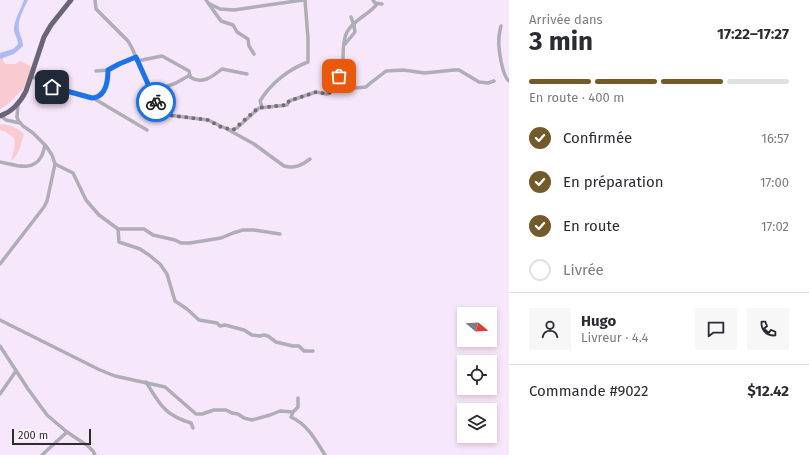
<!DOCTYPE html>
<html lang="fr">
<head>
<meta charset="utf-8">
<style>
  body { margin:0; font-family:"Fira Sans",sans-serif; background:#f7f7f7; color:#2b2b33; height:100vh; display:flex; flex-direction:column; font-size:15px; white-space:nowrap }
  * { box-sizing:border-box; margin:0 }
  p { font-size:13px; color:#7c7c81 }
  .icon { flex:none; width:22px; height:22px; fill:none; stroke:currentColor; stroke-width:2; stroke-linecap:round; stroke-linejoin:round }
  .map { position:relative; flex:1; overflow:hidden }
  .sheet { display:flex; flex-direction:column; background:#fff; width:300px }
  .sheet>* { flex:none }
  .needle { width:26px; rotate:108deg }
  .controls { position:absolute; left:457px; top:307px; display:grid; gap:8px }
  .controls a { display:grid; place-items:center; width:40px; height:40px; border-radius:0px; background:#fff; box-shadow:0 2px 6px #0003; font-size:20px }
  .scale { position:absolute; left:12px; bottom:10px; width:79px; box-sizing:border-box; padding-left:4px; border:2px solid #302a31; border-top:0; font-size:11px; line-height:14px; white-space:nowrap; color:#302a31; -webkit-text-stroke:3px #fdf9fd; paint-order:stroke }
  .pin { position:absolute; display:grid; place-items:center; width:34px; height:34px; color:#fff; margin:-17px; border-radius:8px; box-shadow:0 2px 6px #0006 }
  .courier { position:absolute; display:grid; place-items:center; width:40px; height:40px; margin:-20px; border:3px solid #1a73e8; border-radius:50%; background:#fff; color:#222; box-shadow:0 1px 5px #0007 }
  .summary em { font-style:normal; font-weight:700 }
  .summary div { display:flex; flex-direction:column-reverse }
  .summary { display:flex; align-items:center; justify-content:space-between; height:68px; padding:0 20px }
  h1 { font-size:26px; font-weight:700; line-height:30px }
  .bar { display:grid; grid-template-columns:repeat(4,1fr); gap:6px 4px; align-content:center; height:48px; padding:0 20px }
  .bar i { height:5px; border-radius:3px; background:#e1e1e2 }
  .bar .selected { background:#735a2b }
  .bar p { grid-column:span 4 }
  .line { display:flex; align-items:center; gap:10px; padding:0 20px; border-top:1px solid #e1e1e2 }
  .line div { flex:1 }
  .round { display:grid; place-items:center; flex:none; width:42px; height:42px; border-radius:0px; background:#f7f7f7 }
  ol { padding:0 20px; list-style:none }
  li { display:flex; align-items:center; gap:12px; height:44px }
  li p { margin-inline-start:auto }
  li .icon { padding:4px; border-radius:50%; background:#735a2b; color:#fff; stroke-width:4 }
  li:last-child { color:#7c7c81 }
  li i { width:22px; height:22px; border:2px solid #e1e1e2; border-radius:50% }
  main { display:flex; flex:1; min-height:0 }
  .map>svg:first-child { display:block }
  .green { fill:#f8cbd1 }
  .water { fill:#adbbf4 }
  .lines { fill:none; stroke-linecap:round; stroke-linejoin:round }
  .minor { stroke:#afadb6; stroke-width:3.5 }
  .highway { stroke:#696477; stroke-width:5 }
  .done { stroke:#766c77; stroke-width:4; stroke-dasharray:0 7.2 }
  .route { stroke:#1a73e8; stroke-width:5 }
</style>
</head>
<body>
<main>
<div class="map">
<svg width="509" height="455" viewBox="0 0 509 455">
  <rect width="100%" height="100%" fill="#f7e7fa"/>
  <g class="green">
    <polygon points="3,58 3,61 6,64 15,64 20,61 32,67 24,88 8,104 0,109 0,59"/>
    <path d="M0,124C10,125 16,127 24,134C21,144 19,155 11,161L15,145L14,138L6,132L0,130Z"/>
  </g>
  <path class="water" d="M24,0H28C24,9 17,20 19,30C20,36 23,40 23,46L14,54L0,59V53L13,49L18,44C18,38 15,36 14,31C13,22 21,9 24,0Z"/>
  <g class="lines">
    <g class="minor">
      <path d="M95,0L96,9L128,41L132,48L156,102L168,115L208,120L227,129L254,144L284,166C295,169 302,165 310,159"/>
      <polyline points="206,0 221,21 233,25 237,32 248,39 249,46 254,54"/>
      <polyline points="373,0 375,3 382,4"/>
      <polyline points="210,4 220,9 234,10 303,0"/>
      <path d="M501,26C500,30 499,34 499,38C498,47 502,76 509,81"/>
      <polyline points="345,44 355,32 354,25 351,17"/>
      <path d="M137,61L162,56L189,71L190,77C202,85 212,77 222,69L247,74"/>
      <polyline points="96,71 108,70 119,64 136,57"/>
      <polyline points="31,76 52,87 93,98 147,130"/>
      <path d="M335,90C339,81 342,69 343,59C343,50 343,39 347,32C354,19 369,15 377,4"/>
      <polyline points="152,92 176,83 190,75"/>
      <path d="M93,98C106,97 108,81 108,70"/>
      <path d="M262,107L260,101C271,83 289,69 308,62V38L305,0"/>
      <polyline points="1,116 6,120 20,123"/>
      <path d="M230,130H233L237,128L259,108L287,105L289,101L316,92L327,94L335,90L366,87C372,81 379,77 386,71L403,70L425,73L454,70H459L479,82L488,83L494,81"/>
      <path d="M0,162C13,164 32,173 41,157C43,154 44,149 45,145"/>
      <polyline points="55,164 73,173 86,200 92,207 99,215 118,229 144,229 153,235 175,240 181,243 190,243 221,238 233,233 243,230 254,230 280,234"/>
      <polyline points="118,229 119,242 140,249 149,255 160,264 167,274 175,301 187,309 199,320 217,323 220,326 225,325 244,330 252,335 260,336 264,335 268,336 276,342 293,346 299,346 304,351 313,351"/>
      <polyline points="0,264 44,207 47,201 55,164 52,155 46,146 33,133 23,126 18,120 17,117 18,104"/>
      <polyline points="0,320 100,370 115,376 165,387 196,414 202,414 214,410 226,410 232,413 238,414 244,418 252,420 270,415 280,411 293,412 298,407 298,398"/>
      <polyline points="0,346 28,389 47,415 67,432 88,446 93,451 95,455"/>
      <path d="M146,382C160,404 164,415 191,423L193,428"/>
      <polyline points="0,394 16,371"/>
      <path d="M293,412L291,417C308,425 315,439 325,455"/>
      <polyline points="42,455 67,432"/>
    </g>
    <path class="highway" d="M0,116C12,112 20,103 26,91L44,37L51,25L71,0"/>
  </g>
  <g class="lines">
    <polyline class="done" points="156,102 168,115 208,120 221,127 233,130 258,108 287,105 289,101 316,92 327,94 335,90 339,76"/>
    <path class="route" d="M52,87L92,98C106,97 108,82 108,70L119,64L136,57L156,102"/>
  </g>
</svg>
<div class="controls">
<a><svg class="needle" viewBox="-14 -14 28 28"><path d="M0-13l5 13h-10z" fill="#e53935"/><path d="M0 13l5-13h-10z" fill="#7c7c81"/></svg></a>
<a><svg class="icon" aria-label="locate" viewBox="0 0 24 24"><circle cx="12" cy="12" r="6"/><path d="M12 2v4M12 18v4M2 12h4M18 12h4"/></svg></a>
<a><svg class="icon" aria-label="layers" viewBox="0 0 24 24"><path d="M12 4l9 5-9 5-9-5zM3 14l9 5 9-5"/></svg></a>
</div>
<div class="scale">200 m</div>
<div class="pin" style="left:339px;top:76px;background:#ea580c"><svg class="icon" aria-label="bag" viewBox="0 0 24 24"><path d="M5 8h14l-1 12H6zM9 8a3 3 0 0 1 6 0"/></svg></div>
<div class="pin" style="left:52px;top:87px;background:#1f2937"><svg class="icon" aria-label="home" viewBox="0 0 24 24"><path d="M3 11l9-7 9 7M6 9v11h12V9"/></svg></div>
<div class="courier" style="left:156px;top:102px"><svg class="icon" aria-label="bike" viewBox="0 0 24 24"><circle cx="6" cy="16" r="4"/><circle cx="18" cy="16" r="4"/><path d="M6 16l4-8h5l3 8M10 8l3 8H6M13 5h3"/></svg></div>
</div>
<section class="sheet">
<div class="summary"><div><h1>3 min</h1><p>Arrivée dans</p></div><em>17:22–17:27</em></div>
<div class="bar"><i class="selected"></i><i class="selected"></i><i class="selected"></i><i></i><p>En route · 400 m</p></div>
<ol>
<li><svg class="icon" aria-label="check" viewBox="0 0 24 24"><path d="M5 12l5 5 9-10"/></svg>Confirmée<p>16:57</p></li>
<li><svg class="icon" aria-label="check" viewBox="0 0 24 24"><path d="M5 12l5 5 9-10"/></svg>En préparation<p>17:00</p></li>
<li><svg class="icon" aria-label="check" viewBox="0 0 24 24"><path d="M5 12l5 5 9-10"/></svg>En route<p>17:02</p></li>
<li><i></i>Livrée</li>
</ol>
<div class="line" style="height:72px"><a class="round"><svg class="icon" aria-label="person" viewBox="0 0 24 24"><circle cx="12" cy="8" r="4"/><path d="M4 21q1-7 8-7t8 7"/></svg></a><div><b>Hugo</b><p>Livreur · 4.4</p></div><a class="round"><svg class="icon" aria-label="chat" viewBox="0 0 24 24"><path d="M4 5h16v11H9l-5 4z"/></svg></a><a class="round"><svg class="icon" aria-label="phone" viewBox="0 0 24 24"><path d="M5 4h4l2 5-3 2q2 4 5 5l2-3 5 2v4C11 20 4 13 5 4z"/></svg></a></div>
<div class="line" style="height:52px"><div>Commande #9022</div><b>$12.42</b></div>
</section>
</main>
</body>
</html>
